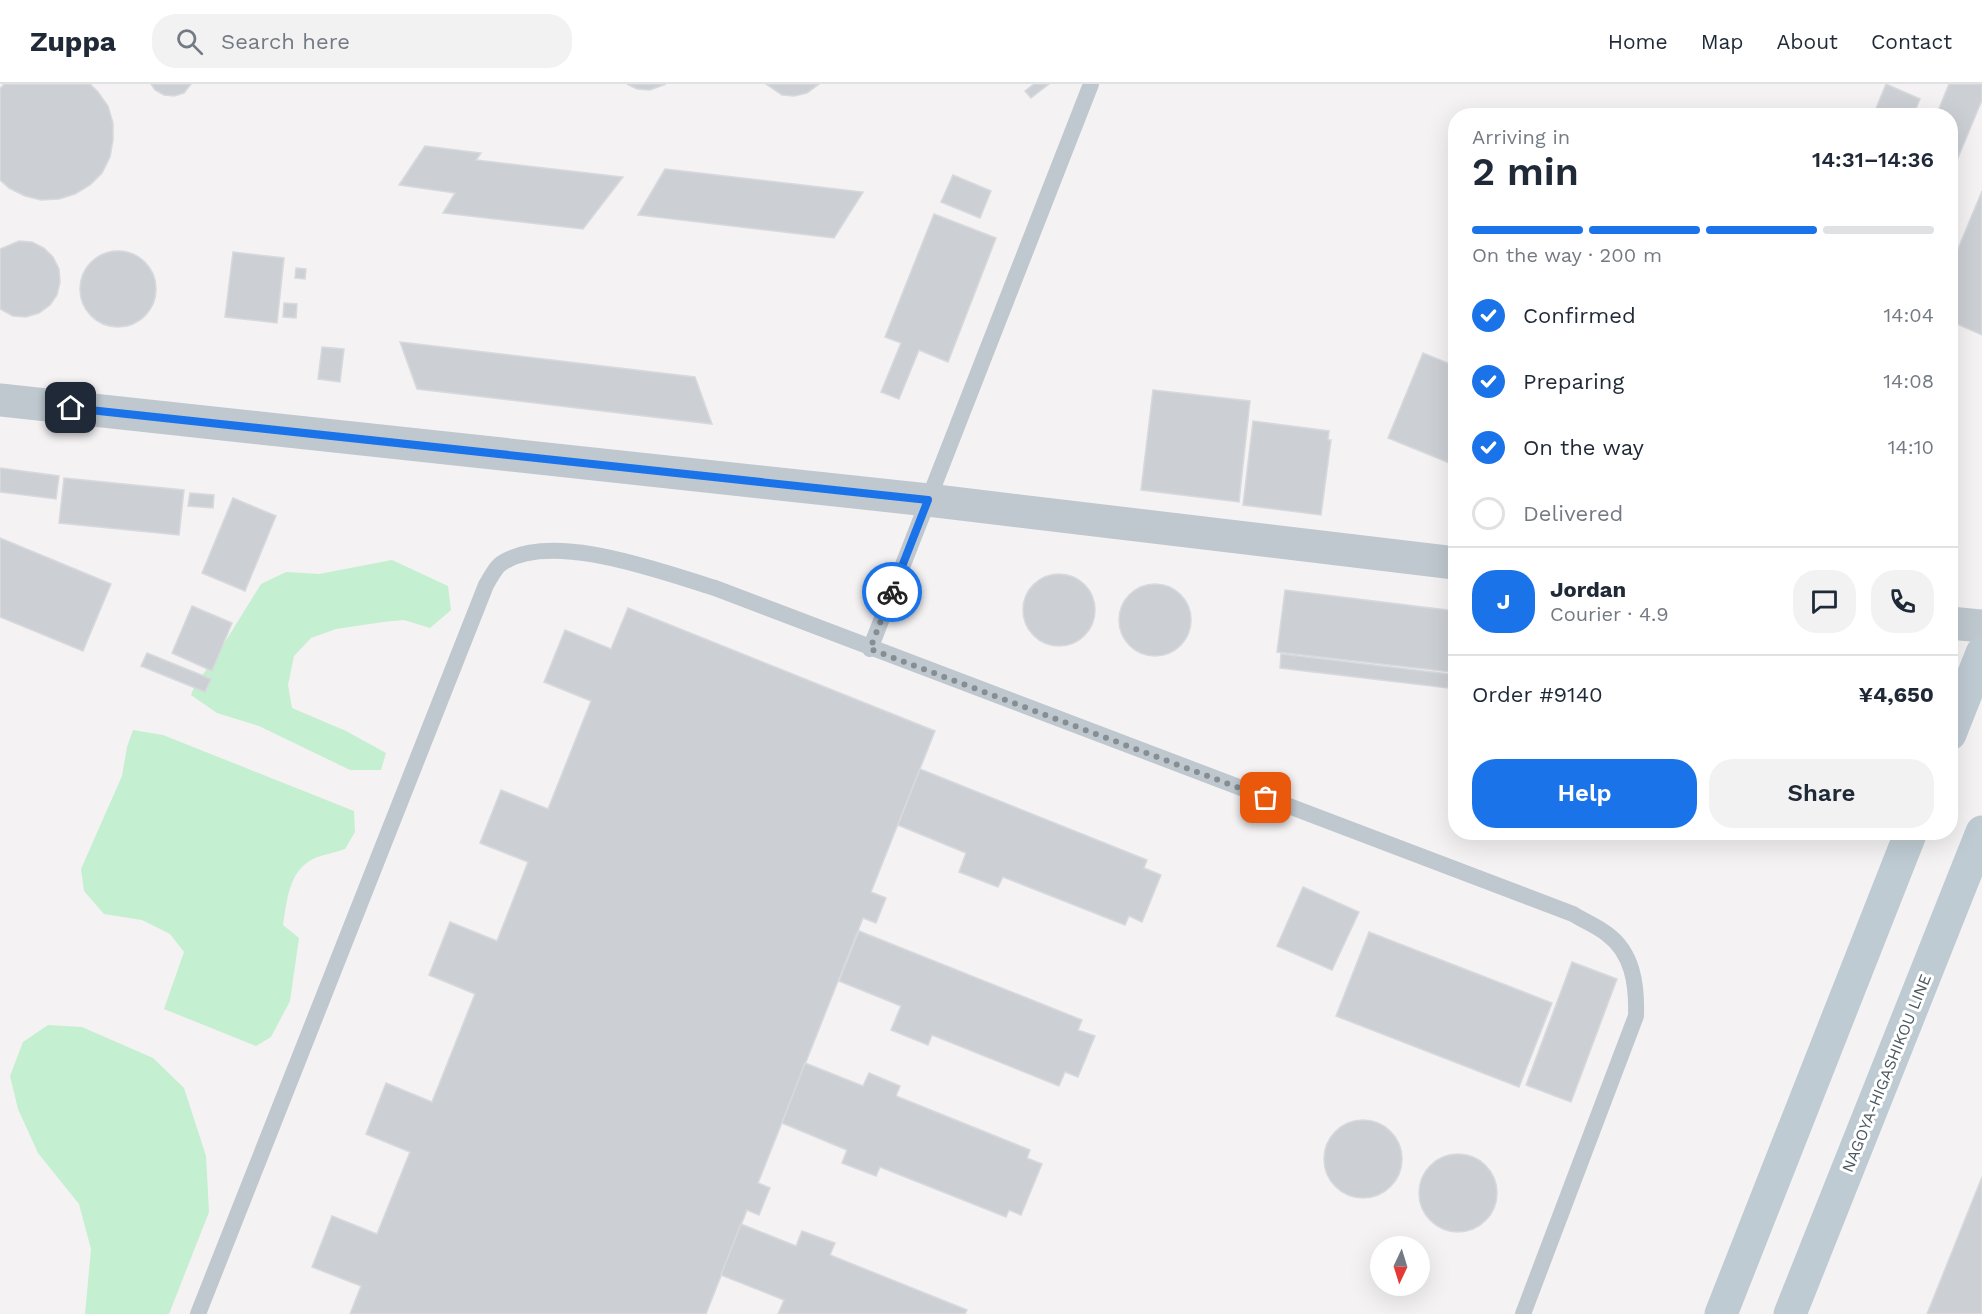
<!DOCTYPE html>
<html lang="en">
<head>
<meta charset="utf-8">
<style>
  body { margin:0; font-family:"Work Sans",sans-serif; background:#f2f2f3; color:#1f2937; height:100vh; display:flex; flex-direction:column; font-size:22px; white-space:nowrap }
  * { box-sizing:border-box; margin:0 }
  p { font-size:20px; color:#747a83 }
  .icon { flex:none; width:33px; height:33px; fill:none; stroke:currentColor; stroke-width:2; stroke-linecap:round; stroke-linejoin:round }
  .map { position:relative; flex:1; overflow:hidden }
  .drawer { position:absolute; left:1448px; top:24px; width:510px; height:732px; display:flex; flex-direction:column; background:#fff; border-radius:24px; box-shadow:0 6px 24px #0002 }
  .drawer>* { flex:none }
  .needle { width:39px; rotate:184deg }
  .controls { position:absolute; left:1370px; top:1152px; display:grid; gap:12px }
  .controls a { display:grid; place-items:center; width:60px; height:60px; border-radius:50%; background:#fff; box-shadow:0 6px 24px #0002; font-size:30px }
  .pin { position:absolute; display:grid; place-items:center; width:51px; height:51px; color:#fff; margin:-26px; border-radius:12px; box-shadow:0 3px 9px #0006 }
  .courier { position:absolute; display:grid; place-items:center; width:60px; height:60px; margin:-30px; border:4px solid #1a73e8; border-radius:50%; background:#fff; color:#222; box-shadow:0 2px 8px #0007 }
  .summary em { font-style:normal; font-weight:600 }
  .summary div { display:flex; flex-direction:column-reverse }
  .summary { display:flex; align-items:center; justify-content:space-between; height:102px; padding:0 24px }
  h1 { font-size:39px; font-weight:600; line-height:45px }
  .bar { display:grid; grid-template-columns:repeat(4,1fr); gap:9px 6px; align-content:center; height:72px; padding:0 24px }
  .bar i { height:8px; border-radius:4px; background:#e0e1e3 }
  .bar .selected { background:#1a73e8 }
  .bar p { grid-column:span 4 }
  .line { display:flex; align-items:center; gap:15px; padding:0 24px; border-top:2px solid #e0e1e3 }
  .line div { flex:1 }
  .round { display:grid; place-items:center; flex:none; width:63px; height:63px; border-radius:24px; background:#f2f2f3 }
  ol { padding:0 24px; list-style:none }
  li { display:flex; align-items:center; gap:18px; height:66px }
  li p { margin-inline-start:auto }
  li .icon { padding:6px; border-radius:50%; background:#1a73e8; color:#fff; stroke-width:4 }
  li:last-child { color:#747a83 }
  li i { width:33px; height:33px; border:3px solid #e0e1e3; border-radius:50% }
  .action { display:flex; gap:12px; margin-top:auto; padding:12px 24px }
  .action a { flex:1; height:69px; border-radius:24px; background:#1a73e8; color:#fff; font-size:24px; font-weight:600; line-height:69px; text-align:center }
  .action a+a { background:#f2f2f3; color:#1f2937 }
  header { display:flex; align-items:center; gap:36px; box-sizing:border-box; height:84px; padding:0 30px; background:#fff; border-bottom:2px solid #e0e1e3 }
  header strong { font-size:28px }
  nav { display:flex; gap:33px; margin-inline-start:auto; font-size:21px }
  .search { width:420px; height:54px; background:#f2f2f3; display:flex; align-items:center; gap:15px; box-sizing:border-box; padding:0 21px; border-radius:24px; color:#747a83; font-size:22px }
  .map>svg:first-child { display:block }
  .green { fill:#c4efd0 }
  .building { fill:#ccd0d4; stroke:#d7d9dd; stroke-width:1.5 }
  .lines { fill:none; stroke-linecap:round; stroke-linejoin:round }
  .service { stroke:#bec8ce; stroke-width:16 }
  .tertiary { stroke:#bec8ce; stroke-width:33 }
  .secondary { stroke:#bfcbd3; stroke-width:33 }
  .done { stroke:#868e93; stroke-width:6; stroke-dasharray:0 10.8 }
  .route { stroke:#1a73e8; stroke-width:8 }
  .labels { text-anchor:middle; stroke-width:6; stroke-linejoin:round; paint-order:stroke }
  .street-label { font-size:16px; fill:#4a585f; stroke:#fff }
</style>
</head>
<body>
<header>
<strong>Zuppa</strong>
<div class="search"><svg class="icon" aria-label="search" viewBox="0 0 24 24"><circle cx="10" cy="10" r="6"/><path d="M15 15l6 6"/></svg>Search here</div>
<nav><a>Home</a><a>Map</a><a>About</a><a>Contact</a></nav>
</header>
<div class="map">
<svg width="1982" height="1230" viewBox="0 0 1982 1230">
  <rect width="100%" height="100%" fill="#f4f2f3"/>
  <g class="green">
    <polygon points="392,476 448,502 451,526 430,544 404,536 383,538 336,545 311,554 294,572 288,601 292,624 346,647 386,669 381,686 350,686 259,642 217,629 191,611 195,601 217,571 261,500 286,488 319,490"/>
    <path d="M133,646L163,651L354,727L355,748L345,765C335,769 323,770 313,775C289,787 287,816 283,841L299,854L290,917L271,953L256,962L164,925L184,868L170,850L142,836L104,830L84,807L81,785L122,692L127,663Z"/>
    <polygon points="48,941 82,943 153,974 184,1004 206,1072 209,1128 169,1230 85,1230 91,1165 79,1120 38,1069 18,1025 10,992 23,958"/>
  </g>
  <g class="building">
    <polygon points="4,0 90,0 98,8 108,22 113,39 113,56 110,73 102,89 90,101 75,110 59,115 41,116 25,112 9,104 0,96 0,5"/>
    <polygon points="151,0 191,0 184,9 174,12 164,11 155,6"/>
    <polygon points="627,0 666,0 650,6 637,5"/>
    <polygon points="766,0 819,0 807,9 794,12 782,11"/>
    <polygon points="1034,0 1049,0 1031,14 1025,7"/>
    <polygon points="1886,0 1920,15 1913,32 1873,32"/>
    <polygon points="1949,0 1982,0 1982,16 1950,93 1950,32 1936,32"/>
    <polygon points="425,62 481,69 476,76 623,93 583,145 443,129 455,109 399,101"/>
    <polygon points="665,85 863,108 834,154 638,131"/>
    <polygon points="953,91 991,107 980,134 941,118"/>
    <polygon points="1982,107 1982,251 1950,237 1950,184"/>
    <polygon points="934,130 996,154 948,278 919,266 899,315 881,308 901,259 885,253"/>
    <polygon points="19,157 32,158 44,164 53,173 59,185 60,198 57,211 50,221 39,229 26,233 13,232 0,225 0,165"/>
    <circle cx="118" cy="205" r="38"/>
    <polygon points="233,168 284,174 277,239 225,233"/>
    <polygon points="296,184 306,185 305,195 295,194"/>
    <polygon points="284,219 297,220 296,234 283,233"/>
    <polygon points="400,258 695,293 712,340 417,305"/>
    <polygon points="322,263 344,265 340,298 318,295"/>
    <polygon points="1423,269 1455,282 1455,372 1452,380 1388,354"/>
    <polygon points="1153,306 1250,317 1239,418 1141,406"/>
    <polygon points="1253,337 1329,347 1328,356 1331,356 1321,431 1243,421"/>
    <polygon points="0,384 59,392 56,415 0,408"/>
    <polygon points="64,394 184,406 179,451 59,439"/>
    <polygon points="190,409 214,411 213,424 188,422"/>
    <polygon points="233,414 276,432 245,507 202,489"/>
    <polygon points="0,454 111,500 83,567 0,533"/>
    <circle cx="1059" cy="526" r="36"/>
    <circle cx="1155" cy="536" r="36"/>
    <polygon points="1285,506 1455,527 1455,555 1451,588 1277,568"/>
    <polygon points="192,522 232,539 212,587 172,569"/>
    <polygon points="628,524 935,647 871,808 886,814 876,839 863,834 758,1099 770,1104 759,1131 747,1126 706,1230 350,1230 361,1202 312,1183 332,1132 377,1150 410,1068 366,1050 386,999 432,1018 475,910 429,891 450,838 497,857 528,778 480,759 501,706 548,725 591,617 544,598 565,546 611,565"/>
    <polygon points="147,569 211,595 205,608 141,582"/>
    <polygon points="1281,570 1449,590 1448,604 1280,584"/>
    <polygon points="920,685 1147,776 1144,784 1161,791 1142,838 1129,832 1125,841 1003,793 998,803 959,788 966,769 898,741"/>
    <polygon points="1303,803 1359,828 1332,886 1277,862"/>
    <polygon points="859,847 1082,936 1078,946 1095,952 1078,993 1065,988 1059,1002 932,951 928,961 891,946 901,922 839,897"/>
    <polygon points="1369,848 1552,919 1519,1003 1336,932"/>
    <polygon points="1572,878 1617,895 1571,1018 1526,1001"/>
    <polygon points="805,979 863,1002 869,989 900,1002 896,1012 1030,1066 1027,1074 1042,1080 1021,1131 1009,1126 1006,1133 880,1083 876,1092 842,1079 847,1066 782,1039"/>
    <circle cx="1363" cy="1075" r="39"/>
    <circle cx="1458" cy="1109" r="39"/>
    <polygon points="1982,1093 1982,1230 1927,1230"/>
    <polygon points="741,1140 796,1162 802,1147 835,1159 830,1171 967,1226 965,1230 778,1230 784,1216 721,1191"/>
  </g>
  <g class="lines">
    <g class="service">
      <polyline points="870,565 1091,0"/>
      <path d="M198,1230L486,501C490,495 495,483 502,479C552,446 662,488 715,504L1573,830C1584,837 1597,842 1607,850C1633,869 1637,901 1636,932L1523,1230"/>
    </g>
    <g class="tertiary">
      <polyline points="0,316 928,416 1455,479"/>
      <polyline points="1950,539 1982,542"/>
    </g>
    <g class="secondary">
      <polyline points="1950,650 1982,569"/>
      <polyline points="1721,1230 1911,748"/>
      <polyline points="1790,1230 1982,748"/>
    </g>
  </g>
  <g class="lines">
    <polyline class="done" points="892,508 870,565 1266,714"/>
    <polyline class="route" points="71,324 928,416 892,508"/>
  </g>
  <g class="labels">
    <g class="street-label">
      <text transform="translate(1886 989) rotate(-68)" y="6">NAGOYA-HIGASHIKOU LINE</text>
    </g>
  </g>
</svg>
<div class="controls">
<a><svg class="needle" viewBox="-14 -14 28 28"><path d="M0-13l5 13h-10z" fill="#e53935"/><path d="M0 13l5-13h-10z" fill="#747a83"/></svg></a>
</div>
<div class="pin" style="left:1266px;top:714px;background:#ea580c"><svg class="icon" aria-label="bag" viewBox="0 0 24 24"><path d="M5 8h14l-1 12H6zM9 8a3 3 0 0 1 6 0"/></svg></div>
<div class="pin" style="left:71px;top:324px;background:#1f2937"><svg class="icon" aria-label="home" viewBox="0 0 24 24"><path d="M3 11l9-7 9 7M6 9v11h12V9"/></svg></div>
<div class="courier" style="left:892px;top:508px"><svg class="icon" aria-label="bike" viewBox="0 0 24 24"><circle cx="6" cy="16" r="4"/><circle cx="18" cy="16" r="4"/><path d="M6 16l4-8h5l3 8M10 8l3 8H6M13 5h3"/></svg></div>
<section class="drawer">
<div class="summary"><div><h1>2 min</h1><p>Arriving in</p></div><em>14:31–14:36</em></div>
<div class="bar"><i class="selected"></i><i class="selected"></i><i class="selected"></i><i></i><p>On the way · 200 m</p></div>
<ol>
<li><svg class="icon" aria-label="check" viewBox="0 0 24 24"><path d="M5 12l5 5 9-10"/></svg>Confirmed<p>14:04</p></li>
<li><svg class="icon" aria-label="check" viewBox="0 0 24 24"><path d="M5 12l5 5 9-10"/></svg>Preparing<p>14:08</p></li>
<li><svg class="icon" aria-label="check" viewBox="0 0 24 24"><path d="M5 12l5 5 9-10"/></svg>On the way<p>14:10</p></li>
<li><i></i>Delivered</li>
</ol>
<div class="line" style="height:108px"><b class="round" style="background:#1a73e8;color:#fff">J</b><div><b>Jordan</b><p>Courier · 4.9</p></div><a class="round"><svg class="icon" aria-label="chat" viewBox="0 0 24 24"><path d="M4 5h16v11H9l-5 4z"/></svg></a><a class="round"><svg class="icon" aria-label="phone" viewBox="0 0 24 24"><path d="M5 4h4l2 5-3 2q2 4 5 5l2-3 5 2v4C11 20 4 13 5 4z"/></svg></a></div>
<div class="line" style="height:78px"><div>Order #9140</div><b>¥4,650</b></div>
<div class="action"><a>Help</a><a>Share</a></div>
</section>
</div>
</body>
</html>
